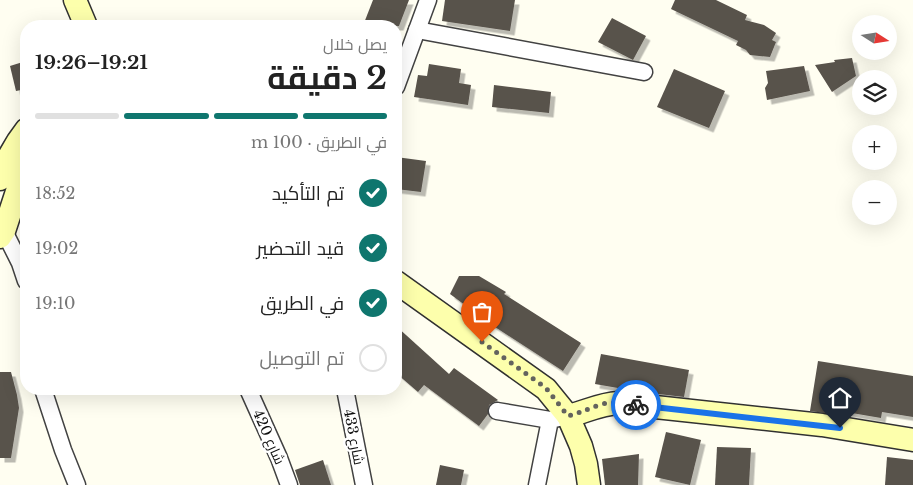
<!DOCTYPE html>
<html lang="ar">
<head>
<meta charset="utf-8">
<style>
  body { margin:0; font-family:"Libre Baskerville",Cairo,serif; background:#f6f6f6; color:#222; direction:rtl; height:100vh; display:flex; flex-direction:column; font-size:19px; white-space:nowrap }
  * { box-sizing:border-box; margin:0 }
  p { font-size:16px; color:#767676 }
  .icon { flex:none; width:28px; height:28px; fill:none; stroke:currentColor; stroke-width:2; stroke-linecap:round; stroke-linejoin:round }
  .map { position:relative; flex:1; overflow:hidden; direction:ltr }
  .panel { position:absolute; left:20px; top:20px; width:382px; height:375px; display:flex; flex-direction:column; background:#fff; border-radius:20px; box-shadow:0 5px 20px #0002; direction:rtl }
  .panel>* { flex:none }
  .needle { width:32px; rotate:102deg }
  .tools { position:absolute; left:852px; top:15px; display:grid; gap:10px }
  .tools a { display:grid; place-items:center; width:45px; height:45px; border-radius:50%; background:#fff; box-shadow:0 5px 20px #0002; font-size:25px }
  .pin { position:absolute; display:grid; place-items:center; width:42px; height:42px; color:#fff; margin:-51px -21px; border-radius:50% 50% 50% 0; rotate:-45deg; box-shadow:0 0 5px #0007 }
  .pin .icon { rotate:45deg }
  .courier { position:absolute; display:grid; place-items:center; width:50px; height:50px; margin:-25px; border:4px solid #1a73e8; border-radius:50%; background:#fff; color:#222; box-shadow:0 1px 6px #0007 }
  .overview em { font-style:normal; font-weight:700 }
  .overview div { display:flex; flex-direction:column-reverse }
  .overview { display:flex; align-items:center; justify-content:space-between; height:85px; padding:0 15px }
  h1 { font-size:32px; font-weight:700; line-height:38px }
  .bar { display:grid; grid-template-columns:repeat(4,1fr); gap:8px 5px; align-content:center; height:60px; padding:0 15px }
  .bar i { height:6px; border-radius:4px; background:#e0e0e0 }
  .bar .active { background:#0f766e }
  .bar p { grid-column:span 4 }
  ol { padding:0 15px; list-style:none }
  li { display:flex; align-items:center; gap:15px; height:55px }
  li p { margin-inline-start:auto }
  li .icon { padding:5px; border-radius:50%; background:#0f766e; color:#fff; stroke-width:4 }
  li:last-child { color:#767676 }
  li i { width:28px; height:28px; border:2px solid #e0e0e0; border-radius:50% }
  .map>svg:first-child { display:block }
  .building { fill:#58524b; filter:url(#shadow) }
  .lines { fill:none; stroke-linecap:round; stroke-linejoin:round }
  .minor-casing { stroke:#424242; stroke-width:19 }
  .secondary-casing { stroke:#313131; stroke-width:25 }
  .minor { stroke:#fff; stroke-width:16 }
  .secondary { stroke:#fdffac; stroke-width:22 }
  .done { stroke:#63635e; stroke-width:5; stroke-dasharray:0 9 }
  .route { stroke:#1a73e8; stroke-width:6 }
  .labels { text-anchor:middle; stroke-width:5; stroke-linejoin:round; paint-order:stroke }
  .street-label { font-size:14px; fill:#0f0f0f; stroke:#fff }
</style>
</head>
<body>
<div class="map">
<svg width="913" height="485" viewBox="0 0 913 485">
  <defs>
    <filter id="shadow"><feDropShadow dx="4.5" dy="4.5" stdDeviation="0" flood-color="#0004"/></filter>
  </defs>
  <rect width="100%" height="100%" fill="#fffef1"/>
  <g class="building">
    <polygon points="373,0 409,0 399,26 373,26 364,23"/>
    <polygon points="445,0 515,0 510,31 442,21"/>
    <polygon points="675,0 716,0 747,15 745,20 764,25 776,33 772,40 776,42 770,57 750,55 746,50 736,45 738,41 671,9"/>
    <polygon points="612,18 646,36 633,60 598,42"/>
    <polygon points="852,58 856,76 832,92 815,65 835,62 834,60"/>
    <polygon points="26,61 26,89 16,91 10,66"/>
    <polygon points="429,64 461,69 459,83 471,85 468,105 414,97 418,75 427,76"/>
    <polygon points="804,66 810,91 767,100 765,88 768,83 766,71"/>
    <polygon points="674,69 725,91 709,128 657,107"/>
    <polygon points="494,85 551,92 549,113 492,107"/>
    <polygon points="396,157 426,161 421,192 396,189"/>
    <polygon points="459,276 479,276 506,292 504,294 581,343 563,371 492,325 450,294"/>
    <polygon points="396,326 449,374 454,368 498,400 489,405 488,414 479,426 424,385 418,392 396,373"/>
    <polygon points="601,354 689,370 684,397 641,392 595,384"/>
    <polygon points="818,361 913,376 913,417 882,412 881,418 840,411 840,415 810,411"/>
    <polygon points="0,372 11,372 17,395 19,408 11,458 0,458"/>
    <polygon points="666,432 701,440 690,485 655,477"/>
    <polygon points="717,447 751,448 749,485 715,485"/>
    <polygon points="639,454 638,485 605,485 602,459"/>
    <polygon points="887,457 913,460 913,485 885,485"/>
    <polygon points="323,460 331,485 300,485 295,470"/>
    <polygon points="440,465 464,470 461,485 436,485"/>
  </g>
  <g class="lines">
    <g class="minor-casing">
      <g id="minor">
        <polyline points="417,30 644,72"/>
        <polyline points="396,87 428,0"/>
        <polyline points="0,230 4,231 20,263 26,281"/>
        <polyline points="43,389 63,450 77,485"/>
        <polyline points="248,389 279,458 289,485"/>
        <polyline points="345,389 364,485"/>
        <polyline points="497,411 550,420"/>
        <polyline points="537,485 550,420 568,416"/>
      </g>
    </g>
    <g class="secondary-casing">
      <g id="secondary">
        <polyline points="75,0 86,26"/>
        <path d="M0,179C6,161 14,145 26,130"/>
        <polyline points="0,237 4,231 26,164"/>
        <polyline points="396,282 546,389 568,416 581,446 586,464 589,485"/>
        <path d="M568,416C585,412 600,404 618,403L822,425L913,440"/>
      </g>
    </g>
    <use href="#minor" class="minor"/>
    <use href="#secondary" class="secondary"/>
  </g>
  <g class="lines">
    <path class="done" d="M482,342L546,388L568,416C579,413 588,409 599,405C611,401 624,403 636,405"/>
    <polyline class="route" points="636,405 840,428"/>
  </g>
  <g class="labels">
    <g class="street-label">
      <text transform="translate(269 437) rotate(66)" y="5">شارع 420</text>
      <text transform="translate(354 437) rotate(79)" y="5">شارع 433</text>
    </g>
  </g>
</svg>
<div class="tools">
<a><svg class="needle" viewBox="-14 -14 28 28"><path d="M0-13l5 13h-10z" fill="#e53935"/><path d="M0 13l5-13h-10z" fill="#767676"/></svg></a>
<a><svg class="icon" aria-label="layers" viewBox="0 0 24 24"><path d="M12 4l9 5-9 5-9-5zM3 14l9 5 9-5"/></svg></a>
<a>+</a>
<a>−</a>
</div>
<div class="pin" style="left:482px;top:342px;background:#ea580c"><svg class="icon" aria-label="bag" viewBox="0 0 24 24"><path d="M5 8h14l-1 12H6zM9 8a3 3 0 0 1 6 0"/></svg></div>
<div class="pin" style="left:840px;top:428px;background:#1f2937"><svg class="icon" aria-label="home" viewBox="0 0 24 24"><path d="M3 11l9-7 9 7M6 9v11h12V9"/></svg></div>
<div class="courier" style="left:636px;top:405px"><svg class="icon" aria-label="bike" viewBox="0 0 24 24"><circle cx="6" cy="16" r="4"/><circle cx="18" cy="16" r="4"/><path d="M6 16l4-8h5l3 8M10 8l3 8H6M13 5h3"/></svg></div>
<section class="panel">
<div class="overview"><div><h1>2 دقيقة</h1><p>يصل خلال</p></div><em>19:21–19:26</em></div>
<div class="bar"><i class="active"></i><i class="active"></i><i class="active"></i><i></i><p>في الطريق · 100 m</p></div>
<ol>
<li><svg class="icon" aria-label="check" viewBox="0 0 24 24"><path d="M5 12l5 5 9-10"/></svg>تم التأكيد<p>18:52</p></li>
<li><svg class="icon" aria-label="check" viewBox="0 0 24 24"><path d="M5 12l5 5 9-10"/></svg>قيد التحضير<p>19:02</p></li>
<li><svg class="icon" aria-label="check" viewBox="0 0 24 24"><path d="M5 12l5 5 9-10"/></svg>في الطريق<p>19:10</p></li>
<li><i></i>تم التوصيل</li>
</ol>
</section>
</div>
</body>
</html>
